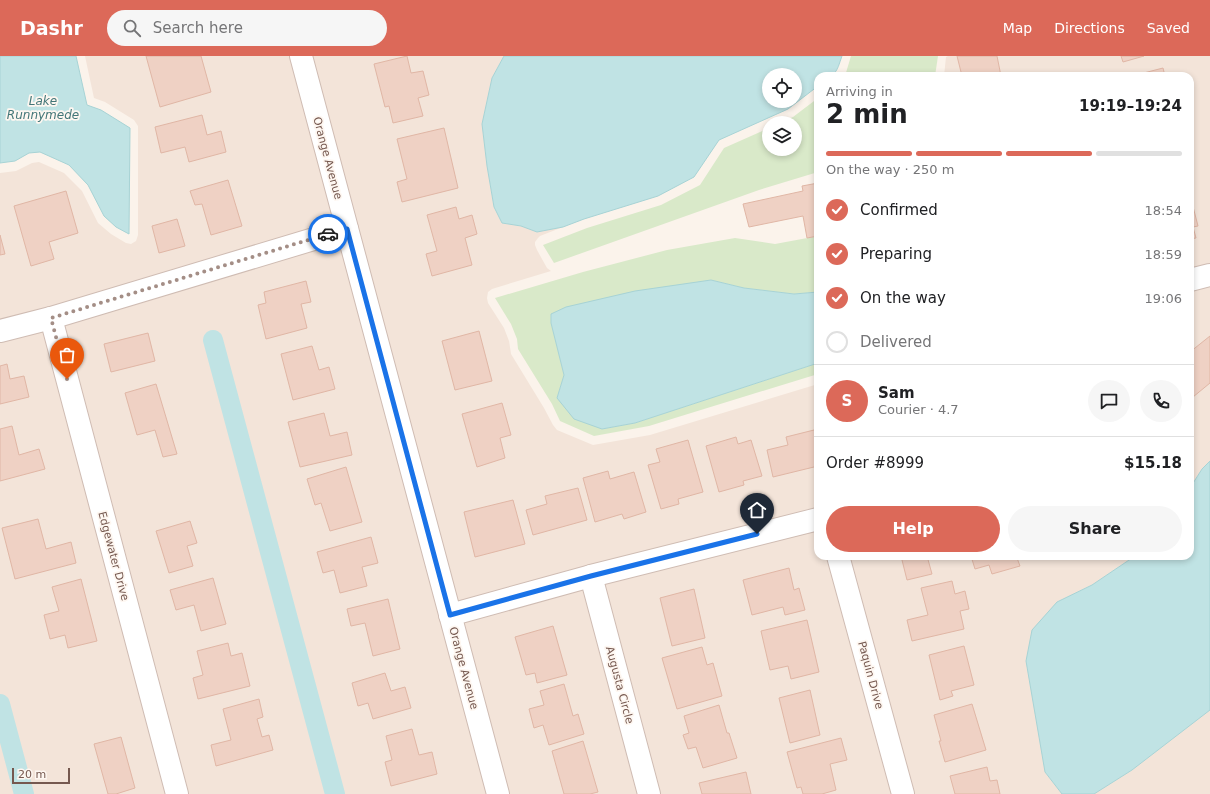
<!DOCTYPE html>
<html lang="en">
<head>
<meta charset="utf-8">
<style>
  body { margin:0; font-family:"DejaVu Sans",sans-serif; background:#f6f6f6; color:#202124; height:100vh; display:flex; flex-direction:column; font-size:15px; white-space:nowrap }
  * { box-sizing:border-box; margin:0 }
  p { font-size:13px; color:#757577 }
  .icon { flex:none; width:22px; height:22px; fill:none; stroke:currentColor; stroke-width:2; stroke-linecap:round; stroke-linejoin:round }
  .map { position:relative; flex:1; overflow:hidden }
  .side { position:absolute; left:814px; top:16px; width:380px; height:488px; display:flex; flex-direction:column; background:#fff; border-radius:12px; box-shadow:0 2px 6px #0003 }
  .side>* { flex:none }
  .tools { position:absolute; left:762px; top:12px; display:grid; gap:8px }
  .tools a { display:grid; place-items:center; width:40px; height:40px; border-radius:50%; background:#fff; box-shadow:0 2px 6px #0003; font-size:20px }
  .scale { position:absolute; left:12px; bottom:10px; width:58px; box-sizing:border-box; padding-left:4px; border:2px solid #75584f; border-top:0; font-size:11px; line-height:14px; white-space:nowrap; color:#75584f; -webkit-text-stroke:3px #fef7f1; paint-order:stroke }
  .pin { position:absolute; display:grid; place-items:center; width:34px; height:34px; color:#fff; margin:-41px -17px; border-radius:50% 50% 50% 0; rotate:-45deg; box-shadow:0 0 4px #0007 }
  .pin .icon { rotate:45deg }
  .courier { position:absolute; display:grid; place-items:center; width:40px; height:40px; margin:-20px; border:3px solid #1a73e8; border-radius:50%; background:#fff; color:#222; box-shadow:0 1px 5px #0007 }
  .overview em { font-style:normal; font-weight:800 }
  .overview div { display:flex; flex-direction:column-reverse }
  .overview { display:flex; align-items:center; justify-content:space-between; height:68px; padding:0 12px }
  h1 { font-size:26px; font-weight:800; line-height:30px }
  .bar { display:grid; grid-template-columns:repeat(4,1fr); gap:6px 4px; align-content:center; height:48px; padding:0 12px }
  .bar i { height:5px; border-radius:3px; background:#e0e0e0 }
  .bar .on { background:#dc6959 }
  .bar p { grid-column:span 4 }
  .line { display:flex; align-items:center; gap:10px; padding:0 12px; border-top:1px solid #e0e0e0 }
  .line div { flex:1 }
  .round { display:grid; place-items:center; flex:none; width:42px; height:42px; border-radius:21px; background:#f6f6f6 }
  ol { padding:0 12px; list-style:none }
  li { display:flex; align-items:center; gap:12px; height:44px }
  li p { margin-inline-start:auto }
  li .icon { padding:4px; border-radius:50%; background:#dc6959; color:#fff; stroke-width:4 }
  li:last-child { color:#757577 }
  li i { width:22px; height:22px; border:2px solid #e0e0e0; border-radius:50% }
  .action { display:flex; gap:8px; margin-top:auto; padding:8px 12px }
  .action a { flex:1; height:46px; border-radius:24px; background:#dc6959; color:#fff; font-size:16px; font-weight:800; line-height:46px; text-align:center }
  .action a+a { background:#f6f6f6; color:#202124 }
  header { display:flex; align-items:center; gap:24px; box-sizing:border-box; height:56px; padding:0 20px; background:#dc6959; color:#fff }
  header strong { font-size:19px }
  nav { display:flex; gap:22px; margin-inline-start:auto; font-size:14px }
  .search { width:280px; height:36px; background:#f6f6f6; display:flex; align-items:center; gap:10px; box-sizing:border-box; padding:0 14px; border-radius:22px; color:#757577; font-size:15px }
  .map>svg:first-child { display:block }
  .residential { fill:#f3e4d9 }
  .green { fill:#d9e9c9 }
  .water { fill:#c0e3e4; stroke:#a7d3d5; fill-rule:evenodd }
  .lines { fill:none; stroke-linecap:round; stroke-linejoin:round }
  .canal { stroke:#c0e3e4; stroke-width:20 }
  .building { fill:#efd1c4; stroke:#e0b6a5 }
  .minor-casing { stroke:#cfbcb3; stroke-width:24 }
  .minor { stroke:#fff; stroke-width:22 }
  .done { stroke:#a48e86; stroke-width:4; stroke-dasharray:0 7.2 }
  .route { stroke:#1a73e8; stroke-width:5 }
  .labels { text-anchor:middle; stroke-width:3.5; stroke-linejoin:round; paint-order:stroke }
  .street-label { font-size:11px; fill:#75584f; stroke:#fef7f1 }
  .water-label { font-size:12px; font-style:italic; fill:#437678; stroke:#fef7f1 }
</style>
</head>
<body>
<header>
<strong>Dashr</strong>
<div class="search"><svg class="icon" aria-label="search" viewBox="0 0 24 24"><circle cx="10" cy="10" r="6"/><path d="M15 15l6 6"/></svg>Search here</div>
<nav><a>Map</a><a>Directions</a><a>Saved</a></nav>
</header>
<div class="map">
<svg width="1210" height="738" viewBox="0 0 1210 738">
  <rect width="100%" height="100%" fill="#fbf3eb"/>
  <g class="residential">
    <polygon points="85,0 504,0 492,22 482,68 487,110 494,152 502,167 521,170 537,176 563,171 540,180 538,182 535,186 535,189 537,194 547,212 551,215 492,233 488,236 487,242 488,247 504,272 509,285 511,298 544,352 553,369 557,374 593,389 650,379 818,328 818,500 1135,500 1092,529 1057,546 1045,716 1062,738 0,738 0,117 16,115 32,107 39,106 64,117 82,135 98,167 111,178 126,187 131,188 136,185 138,179 138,70 134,64 105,46 94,42"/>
    <polygon points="948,0 1210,0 1210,405 1202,413 1190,432 1190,20 944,20 946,1"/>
    <polygon points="1210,654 1210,738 1094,738 1132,714"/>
  </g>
  <g class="green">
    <polygon points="851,0 938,0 935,20 845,20"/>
    <polygon points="818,42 818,116 759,134 554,207 543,189 587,172 661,149 700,129 724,92 769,72 769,93 795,93 795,67 780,67 793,61"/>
    <polygon points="818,180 818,236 794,238 744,232 711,224 551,267 564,319 557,342 602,373 635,367 818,307 818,318 649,370 594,380 560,365 552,348 518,293 517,283 511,268 495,242 583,216 667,194 735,182 775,188"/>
  </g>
  <g class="water">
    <polygon points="0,0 76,0 87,49 101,54 130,72 129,178 116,171 104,160 88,129 69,109 40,96 29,97 15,105 0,107"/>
    <path d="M504,0H842C836,17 837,20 818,20V30L788,53L719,84L694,121L658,140L584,163L563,171L537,176L521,170L502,167L494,151L487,110L482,68L492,22ZM769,19H795V45H769Z"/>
    <polygon points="711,224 744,232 794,238 818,236 818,307 635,367 602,373 574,363 557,342 564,319 551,267 551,258 566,251 635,235"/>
    <polygon points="1210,405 1210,654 1132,714 1094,738 1062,738 1045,716 1026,605 1032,574 1057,546 1092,529 1135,500 1190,500 1190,432 1202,413"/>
  </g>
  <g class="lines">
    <g class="canal">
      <polyline points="213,284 335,738"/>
      <polyline points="0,648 24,738"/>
    </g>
  </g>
  <g class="building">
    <polygon points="146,0 201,0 211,36 160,51"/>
    <polygon points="407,0 411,17 423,15 429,39 418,42 423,60 393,67 389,50 385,51 374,8"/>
    <polygon points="957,0 997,0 1001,20 962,20"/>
    <polygon points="1121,0 1144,0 1123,6"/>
    <polygon points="1163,12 1165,20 1136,20 1136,19"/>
    <polygon points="202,59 207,79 221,75 226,96 189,106 185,91 161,97 155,71"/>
    <polygon points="444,72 458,132 402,146 397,126 407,123 397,83"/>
    <polygon points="228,124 242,170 211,179 202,148 195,149 190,135"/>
    <polygon points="818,127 818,180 807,182 803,160 749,171 743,148 803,135 802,130"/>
    <polygon points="66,135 78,177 49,186 54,203 31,210 14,150"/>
    <polygon points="1190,139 1198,170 1193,171 1196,182 1190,183"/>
    <polygon points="456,151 459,163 472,159 477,178 465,182 472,209 432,220 426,198 437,195 427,159"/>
    <polygon points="177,163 185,190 159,197 152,170"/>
    <polygon points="0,179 5,198 0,199"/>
    <polygon points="306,225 311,246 301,248 307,272 266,283 258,249 266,247 264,236"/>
    <polygon points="479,275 492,325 455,334 442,285"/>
    <polygon points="148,277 155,305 111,316 104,288"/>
    <polygon points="1210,280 1210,327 1193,341 1190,337 1190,296"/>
    <polygon points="312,290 319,314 329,311 335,333 293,344 281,298"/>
    <polygon points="7,308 10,323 24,320 29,341 0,348 0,310"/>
    <polygon points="156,328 177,398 163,401 155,374 137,379 125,337"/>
    <polygon points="502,347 511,379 500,382 505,402 477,411 462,358"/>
    <polygon points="324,357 330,380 347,376 352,399 300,411 288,366"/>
    <polygon points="12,370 19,399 39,393 45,413 0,425 0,373"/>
    <polygon points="818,373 818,410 773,421 767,394 788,389 786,381"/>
    <polygon points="736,381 738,388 751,384 762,420 743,425 744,429 719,436 706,390"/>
    <polygon points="688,384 703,436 678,443 679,448 661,453 648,409 660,406 656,393"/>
    <polygon points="346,411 362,466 330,475 321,447 315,449 307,423"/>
    <polygon points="608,415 610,423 634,416 646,456 624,463 622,458 595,466 583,422"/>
    <polygon points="578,432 587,464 533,479 526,454 547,448 545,440"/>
    <polygon points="513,444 525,488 475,501 464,456"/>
    <polygon points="38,463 46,493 71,486 76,507 15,523 2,472"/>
    <polygon points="190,465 197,487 187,490 193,510 169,517 156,475"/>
    <polygon points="371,481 378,507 362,511 367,530 340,537 334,514 323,517 317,496"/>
    <polygon points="901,500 927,500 932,518 907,524"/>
    <polygon points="971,500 1025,500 1017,502 1020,510 992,518 989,509 975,513"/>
    <polygon points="789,512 794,534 799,532 805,554 785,559 783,551 752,559 743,524"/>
    <polygon points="213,522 226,568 201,575 194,549 176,554 170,534"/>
    <polygon points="81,523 97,585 68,592 65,579 50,583 44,559 59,555 52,531"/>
    <polygon points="952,525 955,538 965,535 969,553 960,555 964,573 912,585 907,564 928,559 921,532"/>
    <polygon points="694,533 705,582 672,590 660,542"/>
    <polygon points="388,543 400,593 373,600 365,567 351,570 347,553"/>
    <polygon points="807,564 819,616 791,623 788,610 770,614 761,575"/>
    <polygon points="553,570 567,619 537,627 535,617 526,619 515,581"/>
    <polygon points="228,587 231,600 242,597 250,630 198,643 193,622 203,619 197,595"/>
    <polygon points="964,590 974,629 951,635 953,640 940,644 929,599"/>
    <polygon points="702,591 707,609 713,607 722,640 677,653 662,602"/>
    <polygon points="385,617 391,635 405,631 411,652 373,663 368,647 358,650 352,627"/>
    <polygon points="564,628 573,660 578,658 584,678 549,689 543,669 534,672 529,653 544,649 540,635"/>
    <polygon points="810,634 820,679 790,687 779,642"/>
    <polygon points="259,643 263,661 257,663 262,681 269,679 273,694 216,710 211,689 231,684 223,653"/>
    <polygon points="972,648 986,694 945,706 939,685 941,685 934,659"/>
    <polygon points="719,649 727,677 729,677 737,702 703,712 696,691 688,693 683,679 689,677 684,660"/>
    <polygon points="412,673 419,699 432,696 437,718 391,730 385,706 392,704 386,680"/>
    <polygon points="121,681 135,732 116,738 108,738 94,688"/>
    <polygon points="841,682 847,704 830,708 836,734 822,738 803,738 801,731 797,732 787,696"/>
    <polygon points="583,685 598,736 590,738 564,738 552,695"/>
    <polygon points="987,711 990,725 997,724 1000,738 955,738 950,720"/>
    <polygon points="746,716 751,738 702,738 699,727"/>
  </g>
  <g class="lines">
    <g class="minor-casing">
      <g id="minor">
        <polyline points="301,0 498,738"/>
        <polyline points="1190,224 1210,219"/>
        <polyline points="51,262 177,738"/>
        <polyline points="0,275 51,262 347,173"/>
        <polyline points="838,500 903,738"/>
        <polyline points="591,520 649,738"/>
        <polyline points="450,559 591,520 818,463"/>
      </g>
    </g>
    <use href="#minor" class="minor"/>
  </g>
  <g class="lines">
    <polyline class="done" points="67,323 51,262 328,178"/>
    <polyline class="route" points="328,178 347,173 450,559 591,520 757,478"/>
  </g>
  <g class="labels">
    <g class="street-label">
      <text transform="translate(328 102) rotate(75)" y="4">Orange Avenue</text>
      <text transform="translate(114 500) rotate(75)" y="4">Edgewater Drive</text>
      <text transform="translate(464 612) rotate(75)" y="4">Orange Avenue</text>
      <text transform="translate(871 619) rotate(75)" y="4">Paquin Drive</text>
      <text transform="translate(620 629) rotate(75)" y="4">Augusta Circle</text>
    </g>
    <g class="water-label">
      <text x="43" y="49">Lake<tspan x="43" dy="14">Runnymede</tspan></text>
    </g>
  </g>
</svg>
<div class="tools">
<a><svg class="icon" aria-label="locate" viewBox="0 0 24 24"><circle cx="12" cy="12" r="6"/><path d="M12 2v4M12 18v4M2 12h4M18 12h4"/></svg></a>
<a><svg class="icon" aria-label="layers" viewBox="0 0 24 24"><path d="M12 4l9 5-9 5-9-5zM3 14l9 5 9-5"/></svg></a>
</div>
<div class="scale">20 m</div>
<div class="pin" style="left:67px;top:323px;background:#ea580c"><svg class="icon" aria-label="bag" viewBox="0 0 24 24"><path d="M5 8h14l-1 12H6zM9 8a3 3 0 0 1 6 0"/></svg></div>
<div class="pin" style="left:757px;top:478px;background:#1f2937"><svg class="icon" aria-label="home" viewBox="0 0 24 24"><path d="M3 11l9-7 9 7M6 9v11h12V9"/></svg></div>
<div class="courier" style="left:328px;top:178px"><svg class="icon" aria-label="car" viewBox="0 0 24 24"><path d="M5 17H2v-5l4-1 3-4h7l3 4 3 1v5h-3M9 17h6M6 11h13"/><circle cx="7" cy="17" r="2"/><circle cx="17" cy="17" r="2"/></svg></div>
<section class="side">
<div class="overview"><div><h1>2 min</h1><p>Arriving in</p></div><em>19:19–19:24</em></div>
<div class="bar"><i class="on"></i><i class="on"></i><i class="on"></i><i></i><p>On the way · 250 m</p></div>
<ol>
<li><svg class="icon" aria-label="check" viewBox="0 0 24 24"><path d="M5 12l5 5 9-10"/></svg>Confirmed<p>18:54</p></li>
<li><svg class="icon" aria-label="check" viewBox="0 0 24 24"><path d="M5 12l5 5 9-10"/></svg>Preparing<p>18:59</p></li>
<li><svg class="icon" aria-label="check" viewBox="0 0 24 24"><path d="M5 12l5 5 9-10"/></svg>On the way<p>19:06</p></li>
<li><i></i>Delivered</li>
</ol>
<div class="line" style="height:72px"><b class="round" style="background:#dc6959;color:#fff">S</b><div><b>Sam</b><p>Courier · 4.7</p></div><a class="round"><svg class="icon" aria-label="chat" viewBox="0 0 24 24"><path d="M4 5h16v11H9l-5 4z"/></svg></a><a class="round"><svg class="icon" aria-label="phone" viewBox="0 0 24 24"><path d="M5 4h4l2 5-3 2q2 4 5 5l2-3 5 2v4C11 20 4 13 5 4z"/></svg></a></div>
<div class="line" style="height:52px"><div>Order #8999</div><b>$15.18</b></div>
<div class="action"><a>Help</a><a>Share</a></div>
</section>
</div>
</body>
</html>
